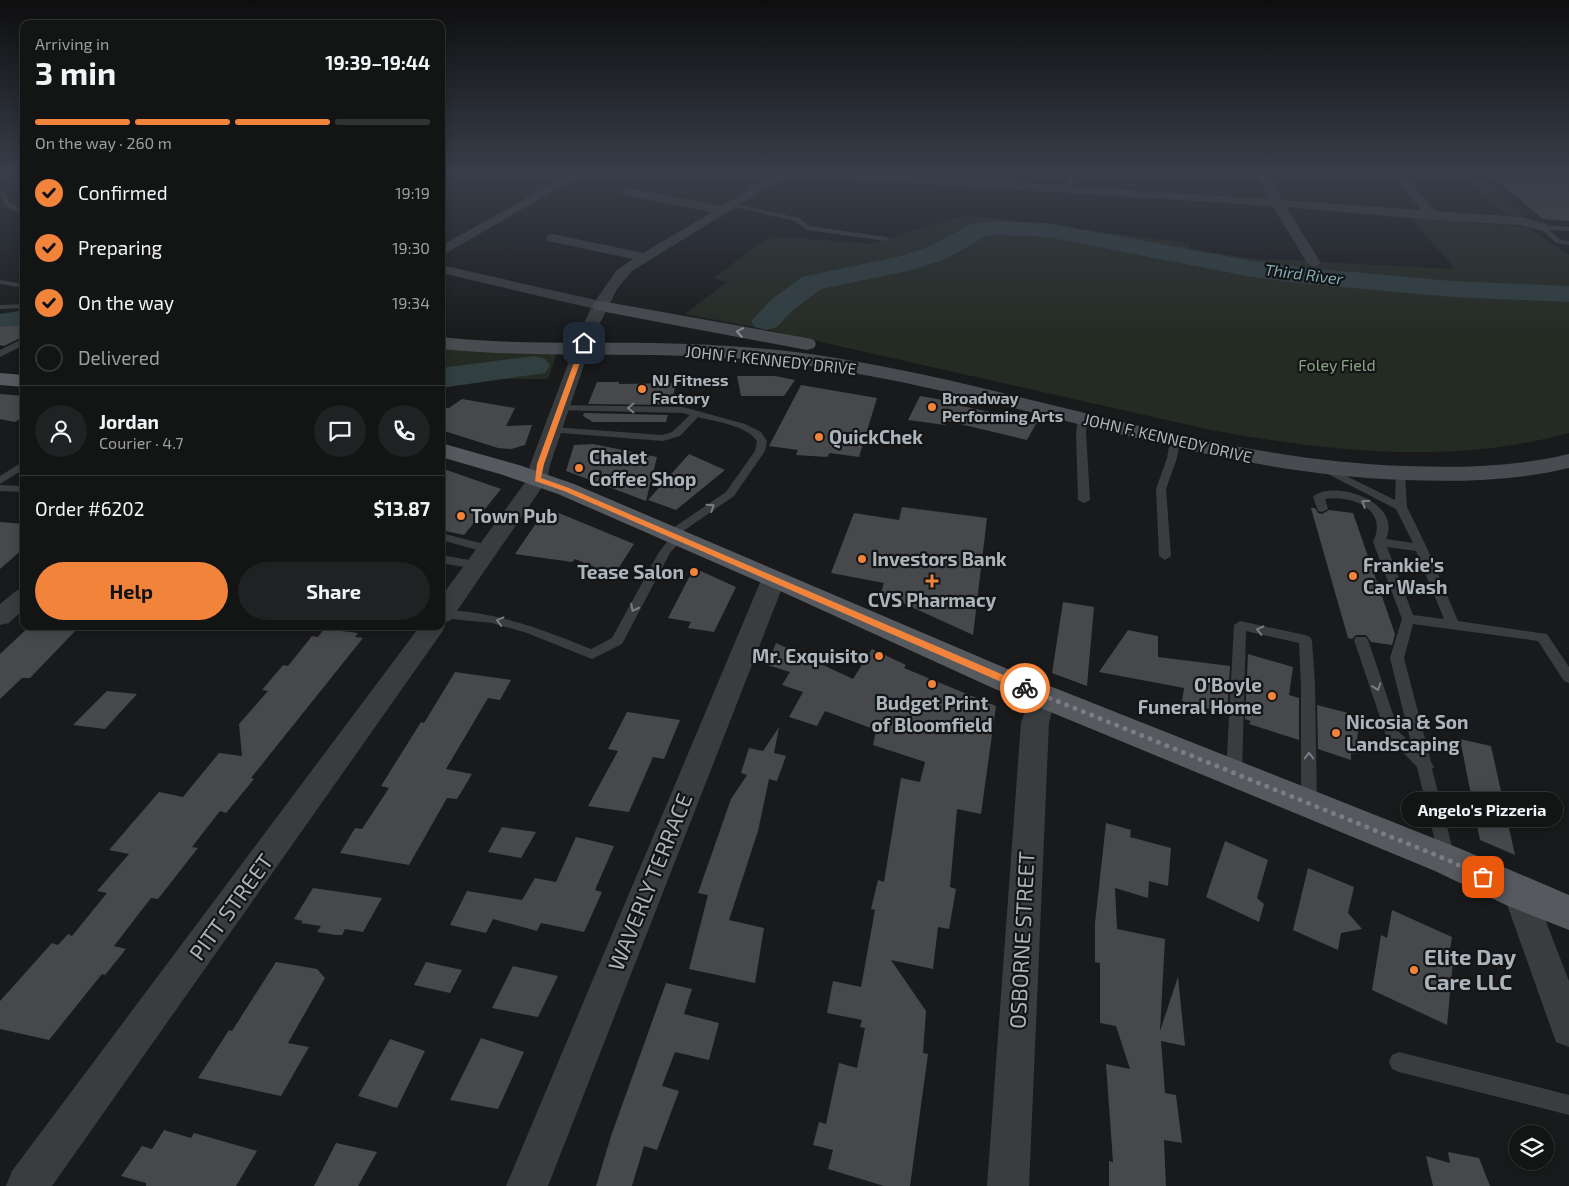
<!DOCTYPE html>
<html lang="en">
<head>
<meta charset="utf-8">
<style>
  body { margin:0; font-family:"Exo 2",sans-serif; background:#202122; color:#f1f3f6; height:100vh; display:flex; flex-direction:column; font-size:19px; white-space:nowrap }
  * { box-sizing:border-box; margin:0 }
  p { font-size:16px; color:#9d9ea0 }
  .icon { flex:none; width:28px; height:28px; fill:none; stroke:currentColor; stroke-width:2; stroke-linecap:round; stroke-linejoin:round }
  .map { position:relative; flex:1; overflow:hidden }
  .side { position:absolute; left:20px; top:20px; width:425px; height:610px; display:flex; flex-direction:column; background:#131414; border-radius:10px; box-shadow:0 2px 12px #0003,0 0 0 1px #323334 }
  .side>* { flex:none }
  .controls { position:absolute; left:1509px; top:1125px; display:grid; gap:10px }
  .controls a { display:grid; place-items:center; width:45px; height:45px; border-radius:50%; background:#131414; box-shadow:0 2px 12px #0003,0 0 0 1px #323334; font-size:25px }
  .pin { position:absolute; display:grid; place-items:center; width:42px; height:42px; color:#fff; margin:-21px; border-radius:10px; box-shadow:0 2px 8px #0006 }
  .courier { position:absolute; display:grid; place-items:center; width:50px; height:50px; margin:-25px; border:4px solid #f1833b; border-radius:50%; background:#fff; color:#222; box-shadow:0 1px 6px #0007 }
  .bubble { position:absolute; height:35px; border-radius:18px; background:#131414; box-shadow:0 2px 12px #0003,0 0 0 1px #323334; font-size:16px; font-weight:700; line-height:35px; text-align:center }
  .headline em { font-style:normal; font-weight:700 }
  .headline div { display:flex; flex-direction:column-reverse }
  .headline { display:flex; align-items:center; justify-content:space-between; height:85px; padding:0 15px }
  h1 { font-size:32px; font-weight:700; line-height:38px }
  .bar { display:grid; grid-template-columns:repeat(4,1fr); gap:8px 5px; align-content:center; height:60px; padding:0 15px }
  .bar i { height:6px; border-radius:4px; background:#323334 }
  .bar .on { background:#f1833b }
  .bar p { grid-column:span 4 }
  .line { display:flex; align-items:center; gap:12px; padding:0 15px; border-top:1px solid #323334 }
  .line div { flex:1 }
  .round { display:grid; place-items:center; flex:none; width:52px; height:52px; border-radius:26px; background:#202122 }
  ol { padding:0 15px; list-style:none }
  li { display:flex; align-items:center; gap:15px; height:55px }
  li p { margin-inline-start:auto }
  li .icon { padding:5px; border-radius:50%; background:#f1833b; color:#111; stroke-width:4 }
  li:last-child { color:#9d9ea0 }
  li i { width:28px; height:28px; border:2px solid #323334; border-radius:50% }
  .primary-button { display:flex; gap:10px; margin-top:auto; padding:10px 15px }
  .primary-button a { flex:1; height:58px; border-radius:30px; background:#f1833b; color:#111; font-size:20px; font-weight:700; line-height:58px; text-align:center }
  .primary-button a+a { background:#202122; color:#f1f3f6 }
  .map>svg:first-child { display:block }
  .green { fill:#242b23 }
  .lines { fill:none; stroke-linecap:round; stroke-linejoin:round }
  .river { fill:#313f41; fill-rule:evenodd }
  .building { fill:#46484b }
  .lane { fill:#3a3d40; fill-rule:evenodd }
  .street { fill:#3a3d40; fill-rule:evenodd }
  .secondary { fill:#484c50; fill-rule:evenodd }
  .primary { fill:#565a5f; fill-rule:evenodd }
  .street-bridge { stroke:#3a3d40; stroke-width:17 }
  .oneway { stroke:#899096 }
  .oneway2 { stroke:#797e84 }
  .route { fill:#f1833b }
  .done { stroke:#797e83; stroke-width:5; stroke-dasharray:0 9 }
  .poi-dot { fill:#f1833b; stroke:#141516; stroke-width:2 }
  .labels { text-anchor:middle; stroke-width:4.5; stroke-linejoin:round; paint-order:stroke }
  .far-water-label { font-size:16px; font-style:italic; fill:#83abb5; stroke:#141516 }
  .far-street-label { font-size:16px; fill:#acb4bb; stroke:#141516 }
  .far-park-label { font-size:16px; fill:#8aa583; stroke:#141516 }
  .far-poi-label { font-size:16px; font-weight:bold; fill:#acb4bb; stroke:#141516; text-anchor:start }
  .poi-label { font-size:19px; font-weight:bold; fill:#acb4bb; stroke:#141516; text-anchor:start }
  .near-street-label { font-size:22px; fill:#acb4bb; stroke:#141516 }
  .near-poi-label { font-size:22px; font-weight:bold; fill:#acb4bb; stroke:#141516; text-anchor:start }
</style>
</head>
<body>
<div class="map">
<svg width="1569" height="1186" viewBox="0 0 1569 1186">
  <rect width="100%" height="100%" fill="#191a1b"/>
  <g class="green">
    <polygon points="1163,174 1246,174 1248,180"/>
    <polygon points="1460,174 1479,174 1525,216 1506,215"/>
    <path d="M964,215L1188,243L1191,249L1245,258L1455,269L1410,218L1528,227L1569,255V433C1452,465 1329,452 1211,430L768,330L685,314L727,282L713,278L771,236L871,244Z"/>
    <polygon points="24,311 24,323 0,326 0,315"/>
    <polygon points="441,347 557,353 548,379 492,379 441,384"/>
  </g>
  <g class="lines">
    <g class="river">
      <polygon points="996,221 1047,223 1247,260 1297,267 1452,281 1569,286 1569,302 1452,297 1297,283 1247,276 1047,237 996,235 986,236 946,259 912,270 821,289 792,311 777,327 766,330 755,327 751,321 772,299 802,277 897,257 928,247 972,224"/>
      <polygon points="24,310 24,328 0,332 0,314"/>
      <polygon points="534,356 545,359 550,366 545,373 441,388 441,368"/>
    </g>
  </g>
  <g class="building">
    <polygon points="1489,174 1569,176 1569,221 1543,219"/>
    <polygon points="24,325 24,336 4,346 0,345 0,327"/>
    <polygon points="737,376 775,376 795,380 784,396 741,396"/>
    <polygon points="597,382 619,382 619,384 676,383 671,405 588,404"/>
    <polygon points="801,385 877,398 859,457 830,453 827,457 796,455 798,450 769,446"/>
    <polygon points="0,394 24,396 24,416 15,422 0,419"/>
    <polygon points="920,396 954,402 953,404 1037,422 1027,440 947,421 945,425 908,420"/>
    <polygon points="462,399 515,408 506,426 532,425 525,445 511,449 498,448 441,430 441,407 449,408"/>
    <polygon points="584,413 668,415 666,422 593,422 583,416"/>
    <polygon points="593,444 657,457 646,501 566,471 574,445"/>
    <polygon points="689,454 725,470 676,510 648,500"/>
    <polygon points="441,468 501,489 464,535 441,530"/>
    <polygon points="902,507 987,518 973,635 881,593 884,583 831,573 854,513 899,520"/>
    <polygon points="1311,508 1315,508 1318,513 1322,514 1329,510 1353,513 1395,634 1392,645 1371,642 1366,635 1356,635 1352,639 1348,638"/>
    <polygon points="549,509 634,544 614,575 575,559 572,562 515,554 543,513"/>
    <polygon points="0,522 24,524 24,548 0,569"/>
    <polygon points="694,568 736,587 714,632 688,628 691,622 668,618"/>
    <polygon points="1063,602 1094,607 1087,686 1052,673"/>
    <polygon points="30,626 80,626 30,678 22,678 0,699 0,654"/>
    <polygon points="324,629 358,633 355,637 363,638 251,778 254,779 226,813 220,811 192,847 198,848 158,899 151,898 114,946 126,949 105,975 102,974 49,1040 0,1029 0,1001 52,943 58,945 68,934 72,936 107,893 97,891 129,854 109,850 159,792 183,797 219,753 242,756 239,724 268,691 262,690 283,665 288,666 312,636 318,637"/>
    <polygon points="1128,630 1158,636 1158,657 1230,666 1227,714 1182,701 1184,688 1099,672"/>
    <polygon points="776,643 853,679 872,649 906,665 904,668 996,706 981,814 957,809 950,887 956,889 949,929 938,927 933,969 891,960 926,1011 923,1053 928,1054 910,1186 884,1186 828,1169 833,1150 813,1145 819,1122 826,1124 839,1063 857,1068 865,1028 860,1027 862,1020 827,1013 833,981 861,987 875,910 871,909 878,880 884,882 901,778 920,782 925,762 873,745 876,730 825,711 817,726 789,717 803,692 782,685 790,672 767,665"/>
    <polygon points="1248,654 1293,667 1289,695 1299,698 1299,740 1249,724 1251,721 1245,719"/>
    <polygon points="455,672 511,680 500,700 488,698 446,769 472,774 457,799 447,798 409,865 340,853 355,828 362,829 389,788 381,786 421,722 424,723"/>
    <polygon points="107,691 137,694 105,729 73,725"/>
    <polygon points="1317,705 1360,716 1355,754 1351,753 1351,760 1318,749"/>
    <polygon points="627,712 680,720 664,759 653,757 629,812 588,806 618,751 608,749"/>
    <polygon points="779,727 774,753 786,756 777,781 769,779 758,831 729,920 764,928 755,983 689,969 708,895 698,893 731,799 747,775 741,773 749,748 763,751"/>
    <polygon points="1460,739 1491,746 1515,855 1480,840"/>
    <polygon points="1106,823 1131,830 1130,837 1171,848 1168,886 1149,881 1148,898 1115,888 1117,929 1165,939 1160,1031 1178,977 1185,1046 1161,1041 1165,1093 1176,1095 1182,1143 1164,1140 1166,1186 1109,1186 1109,1161 1113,1162 1106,1064 1130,1069 1116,1026 1100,1023 1100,963 1095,962 1095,923"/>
    <polygon points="502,827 536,832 521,858 488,852"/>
    <polygon points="576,837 614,846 595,890 602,892 584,932 541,923 537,931 493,919 486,933 450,925 467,891 522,900 535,878 556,882"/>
    <polygon points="1225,841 1268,860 1257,898 1264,904 1259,922 1206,897"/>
    <polygon points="1308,868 1354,887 1348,913 1362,929 1341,933 1338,950 1293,930"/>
    <polygon points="313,888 382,898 363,932 345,929 342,935 336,935 317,932 321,926 301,923 303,921 294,919"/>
    <polygon points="1392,910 1452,937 1450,950 1454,952 1447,1025 1372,990 1381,935 1387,938"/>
    <polygon points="276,962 317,969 325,978 288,1043 309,1047 281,1096 198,1078 229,1030 232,1031"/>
    <polygon points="426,962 462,970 450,993 414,985"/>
    <polygon points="513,966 558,976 538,1017 492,1008"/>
    <polygon points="666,983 692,989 684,1014 719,1023 709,1060 675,1052 662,1086 679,1091 657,1150 644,1146 632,1186 596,1186 611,1136"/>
    <polygon points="481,1038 524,1052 498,1109 450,1100"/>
    <polygon points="390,1039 425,1051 397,1108 358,1096"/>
    <polygon points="164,1130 191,1138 194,1133 257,1151 236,1186 146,1186 146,1183 121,1176 142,1146 152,1149"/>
    <polygon points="336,1143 377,1152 358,1186 314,1186"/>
    <polygon points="1448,1152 1479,1158 1490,1186 1433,1186 1426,1156 1450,1163"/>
  </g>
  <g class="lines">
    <g class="lane">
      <polygon points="1067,174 1073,174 1073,191 1070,193 1067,191"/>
      <path d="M0,189L3,191L9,202L24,210V215C10,210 0,204 0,189Z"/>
      <polygon points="732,203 799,218 809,226 886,237 889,239 886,241 807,230 795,221 730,206 729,205"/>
      <polygon points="1542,225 1569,227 1569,231 1549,230 1560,240 1569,241 1569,245 1556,243 1540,228 1540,226"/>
      <polygon points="0,280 24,284 24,288 0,284"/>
      <polygon points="24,304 24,308 0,309 0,305"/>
      <polygon points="24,338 24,345 0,357 0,350"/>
      <path d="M560,405L683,407L745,424L761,432L767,441L765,451L734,496L679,534L684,537L670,553L622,644L592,659L527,633L492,623L441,618V610C495,611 542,629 591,649L612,638L659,552L671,537L667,536L665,534L667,532L726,492L755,451L757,441C746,425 716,422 698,417L680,436L663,441L549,432L548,430L553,427L662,435L672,432L690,415L683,413L557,410V406Z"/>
      <polygon points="1083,416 1088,419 1086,432 1090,500 1084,503 1078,500 1076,432 1078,419"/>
      <polygon points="1175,438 1180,441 1177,458 1166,489 1171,556 1165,560 1159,556 1156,489 1167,458 1170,441"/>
      <polygon points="24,461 24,469 0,484 0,476"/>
      <path d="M1324,465L1395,500L1396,475L1401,472L1405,473L1407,507L1427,548L1458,621L1547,634L1569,667V683L1564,681L1538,641L1413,624L1404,658L1431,762L1434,767L1432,769L1455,858L1453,863L1447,865L1441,863L1439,858L1417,767L1386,735L1354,640L1356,637H1366L1368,640L1399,732L1411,743L1390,658L1402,619L1373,542C1389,509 1352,495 1325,499L1328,509L1322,512L1318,511L1313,497C1332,479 1403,501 1386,539L1413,543L1396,509L1320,470L1319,468ZM1387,547L1416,551L1444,619L1413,615Z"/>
      <polygon points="0,485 24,486 24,492 0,491"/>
      <polygon points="441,533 492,546 494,549 488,553 441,540"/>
      <polygon points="441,555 475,561 481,565 475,569 441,563"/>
      <polygon points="1240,621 1305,635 1310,637 1312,640 1315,686 1317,805 1315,810 1309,811 1303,810 1301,805 1301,686 1299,643 1246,631 1242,774 1239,778 1234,780 1229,778 1226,774 1234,625"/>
      <polygon points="1399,1052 1569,1095 1569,1115 1399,1072 1392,1069 1389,1062 1392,1055"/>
    </g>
    <g class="street">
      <polygon points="569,174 583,174 441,256 441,246"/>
      <polygon points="775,174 789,174 632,271 617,289 595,333 583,333 581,330 591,308 441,273 441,265 596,300 616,271 633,259 548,241 546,238 548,235 553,234 643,253 712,212 624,195 622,192 624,189 628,188 722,206"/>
      <polygon points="818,174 882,174 1269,199 1258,174 1270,174 1282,200 1421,210 1393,174 1404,174 1435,211 1521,217 1547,224 1548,227 1542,231 1520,225 1433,220 1286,207 1321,263 1314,267 1307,263 1273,206 823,177"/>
      <polygon points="579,351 585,352 587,356 550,465 547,480 450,621 443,622 445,626 442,632 52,1186 6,1186 12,1171 420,626 441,626 441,597 527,480 530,465 571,356 573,352"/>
      <polygon points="774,571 782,573 786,578 548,1186 506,1186 762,578 766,573"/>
      <polygon points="24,588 24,609 9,623 0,625 0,604 16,591"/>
      <polygon points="1043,686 1052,689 1056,696 1049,722 1029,1186 987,1186 1021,722 1034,689"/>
      <polygon points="1519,879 1531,883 1569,981 1569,1047 1556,1042 1503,893 1507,883"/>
    </g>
    <g class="secondary">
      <polygon points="601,301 807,338 814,340 816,344 814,348 807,350 595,310 592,306 595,302"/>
      <path d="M441,337C512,345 582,342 653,343C714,344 776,348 836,358C1026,389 1209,459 1404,466C1460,468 1514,467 1569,454V468C1514,481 1460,482 1404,480C1209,473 1027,401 836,370C776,360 714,356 653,355C582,354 512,356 441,349Z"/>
    </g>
    <g class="primary">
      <polygon points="0,373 24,375 24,387 0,385"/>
      <polygon points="441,443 519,465 574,484 1017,673 1461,849 1569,895 1569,930 1506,905 1435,871 995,689 778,590 558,494 503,475 441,457"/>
    </g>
    <polyline class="street-bridge" points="579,356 589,330"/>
  </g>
  <defs><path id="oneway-chevron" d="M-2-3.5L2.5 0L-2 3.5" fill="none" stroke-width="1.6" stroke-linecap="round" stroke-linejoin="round" transform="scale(1.25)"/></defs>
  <use class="oneway" href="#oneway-chevron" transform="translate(740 332) rotate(-170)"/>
  <g class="oneway2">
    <use href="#oneway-chevron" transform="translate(631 408) rotate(-180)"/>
    <use href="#oneway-chevron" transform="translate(1365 503) rotate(-147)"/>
    <use href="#oneway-chevron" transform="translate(711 507) rotate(-34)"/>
    <use href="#oneway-chevron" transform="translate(634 608) rotate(117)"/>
    <use href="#oneway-chevron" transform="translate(500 621) rotate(-165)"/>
    <use href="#oneway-chevron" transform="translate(1260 630) rotate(-167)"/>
    <use href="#oneway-chevron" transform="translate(1377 687) rotate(71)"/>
    <use href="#oneway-chevron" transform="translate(1309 756) rotate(-90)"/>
  </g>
  <linearGradient id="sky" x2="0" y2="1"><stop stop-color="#0e0e0f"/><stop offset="0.51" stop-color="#383e4a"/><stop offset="1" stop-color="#383e4a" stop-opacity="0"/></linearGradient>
  <rect width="1569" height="340" fill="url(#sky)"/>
  <polygon class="route" points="584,342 587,343 544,464 541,478 569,488 1029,686 1029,691 1022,691 564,491 535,481 537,464 581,343"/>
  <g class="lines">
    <polyline class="done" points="1025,688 1448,860 1483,877"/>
  </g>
  <g class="poi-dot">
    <circle cx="642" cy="389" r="5"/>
    <circle cx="932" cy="407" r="5"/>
    <circle cx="819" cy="437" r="5"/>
    <circle cx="579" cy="468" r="5"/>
    <circle cx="461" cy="516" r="5"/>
    <circle cx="862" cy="559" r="5"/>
    <circle cx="694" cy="572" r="5"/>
    <circle cx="1353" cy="576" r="5"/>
    <path d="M929.5 573.5h5v5h5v5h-5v5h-5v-5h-5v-5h5z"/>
    <circle cx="879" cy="656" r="5"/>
    <circle cx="932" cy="684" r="5"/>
    <circle cx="1272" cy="696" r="5"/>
    <circle cx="1336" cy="733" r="5"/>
    <circle cx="1414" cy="970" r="5"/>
  </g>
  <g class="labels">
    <g class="far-water-label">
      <text transform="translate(1304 274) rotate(7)" y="6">Third River</text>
    </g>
    <g class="far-street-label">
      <text transform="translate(771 360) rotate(6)" y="6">JOHN F. KENNEDY DRIVE</text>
      <text transform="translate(1168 438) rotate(13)" y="6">JOHN F. KENNEDY DRIVE</text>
    </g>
    <g class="far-park-label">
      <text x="1337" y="371">Foley Field</text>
    </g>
    <g class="far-poi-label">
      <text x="652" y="386">NJ Fitness<tspan x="652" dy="18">Factory</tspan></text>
      <text x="942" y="404">Broadway<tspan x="942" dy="18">Performing Arts</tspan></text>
    </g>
    <g class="poi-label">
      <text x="829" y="444">QuickChek</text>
      <text x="589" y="464">Chalet<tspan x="589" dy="22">Coffee Shop</tspan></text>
      <text x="471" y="523">Town Pub</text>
      <text x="872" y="566">Investors Bank</text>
      <text x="1363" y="572">Frankie's<tspan x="1363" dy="22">Car Wash</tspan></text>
      <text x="684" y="579" text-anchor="end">Tease Salon</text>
      <text x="932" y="607" text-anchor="middle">CVS Pharmacy</text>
      <text x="869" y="663" text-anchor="end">Mr. Exquisito</text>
      <text x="1262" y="692" text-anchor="end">O'Boyle<tspan x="1262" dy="22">Funeral Home</tspan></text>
      <text x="932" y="710" text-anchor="middle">Budget Print<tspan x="932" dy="22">of Bloomfield</tspan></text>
      <text x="1346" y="729">Nicosia &amp; Son<tspan x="1346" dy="22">Landscaping</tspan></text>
    </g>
    <g class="near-street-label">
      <text transform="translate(650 882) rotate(-68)" y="8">WAVERLY TERRACE</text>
      <text transform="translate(231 907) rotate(-54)" y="8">PITT STREET</text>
      <text transform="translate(1022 940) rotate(-87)" y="8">OSBORNE STREET</text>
    </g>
    <g class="near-poi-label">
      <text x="1424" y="965">Elite Day<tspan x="1424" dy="25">Care LLC</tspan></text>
    </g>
  </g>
</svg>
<div class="controls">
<a><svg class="icon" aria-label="layers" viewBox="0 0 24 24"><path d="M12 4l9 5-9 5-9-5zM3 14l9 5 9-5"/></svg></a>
</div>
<div class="pin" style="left:1483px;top:877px;background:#ea580c"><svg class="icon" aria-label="bag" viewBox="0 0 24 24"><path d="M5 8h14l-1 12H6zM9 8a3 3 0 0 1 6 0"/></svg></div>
<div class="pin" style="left:584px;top:343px;background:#1f2937"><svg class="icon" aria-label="home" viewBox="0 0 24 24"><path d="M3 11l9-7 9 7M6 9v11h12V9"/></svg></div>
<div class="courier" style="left:1025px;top:688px"><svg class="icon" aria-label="bike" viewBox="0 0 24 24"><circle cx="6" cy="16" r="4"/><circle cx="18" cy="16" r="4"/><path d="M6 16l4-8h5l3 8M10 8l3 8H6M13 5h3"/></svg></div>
<div class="bubble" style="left:1401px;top:792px;width:162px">Angelo's Pizzeria</div>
<section class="side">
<div class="headline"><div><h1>3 min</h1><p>Arriving in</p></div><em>19:39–19:44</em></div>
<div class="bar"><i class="on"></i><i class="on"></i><i class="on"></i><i></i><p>On the way · 260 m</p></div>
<ol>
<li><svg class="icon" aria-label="check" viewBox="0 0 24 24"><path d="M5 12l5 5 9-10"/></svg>Confirmed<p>19:19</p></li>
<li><svg class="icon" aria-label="check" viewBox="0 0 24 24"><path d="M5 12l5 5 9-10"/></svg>Preparing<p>19:30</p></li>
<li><svg class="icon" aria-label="check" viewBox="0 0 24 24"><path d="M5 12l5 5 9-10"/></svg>On the way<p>19:34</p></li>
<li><i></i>Delivered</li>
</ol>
<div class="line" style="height:90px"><a class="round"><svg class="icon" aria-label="person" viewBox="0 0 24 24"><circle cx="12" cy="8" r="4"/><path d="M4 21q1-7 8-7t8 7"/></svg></a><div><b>Jordan</b><p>Courier · 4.7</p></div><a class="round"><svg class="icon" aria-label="chat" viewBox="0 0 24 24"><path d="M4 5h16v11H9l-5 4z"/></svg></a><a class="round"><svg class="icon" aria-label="phone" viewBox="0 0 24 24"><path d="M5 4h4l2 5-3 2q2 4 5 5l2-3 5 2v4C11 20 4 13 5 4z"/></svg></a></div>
<div class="line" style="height:65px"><div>Order #6202</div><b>$13.87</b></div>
<div class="primary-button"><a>Help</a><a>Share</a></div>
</section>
</div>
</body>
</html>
